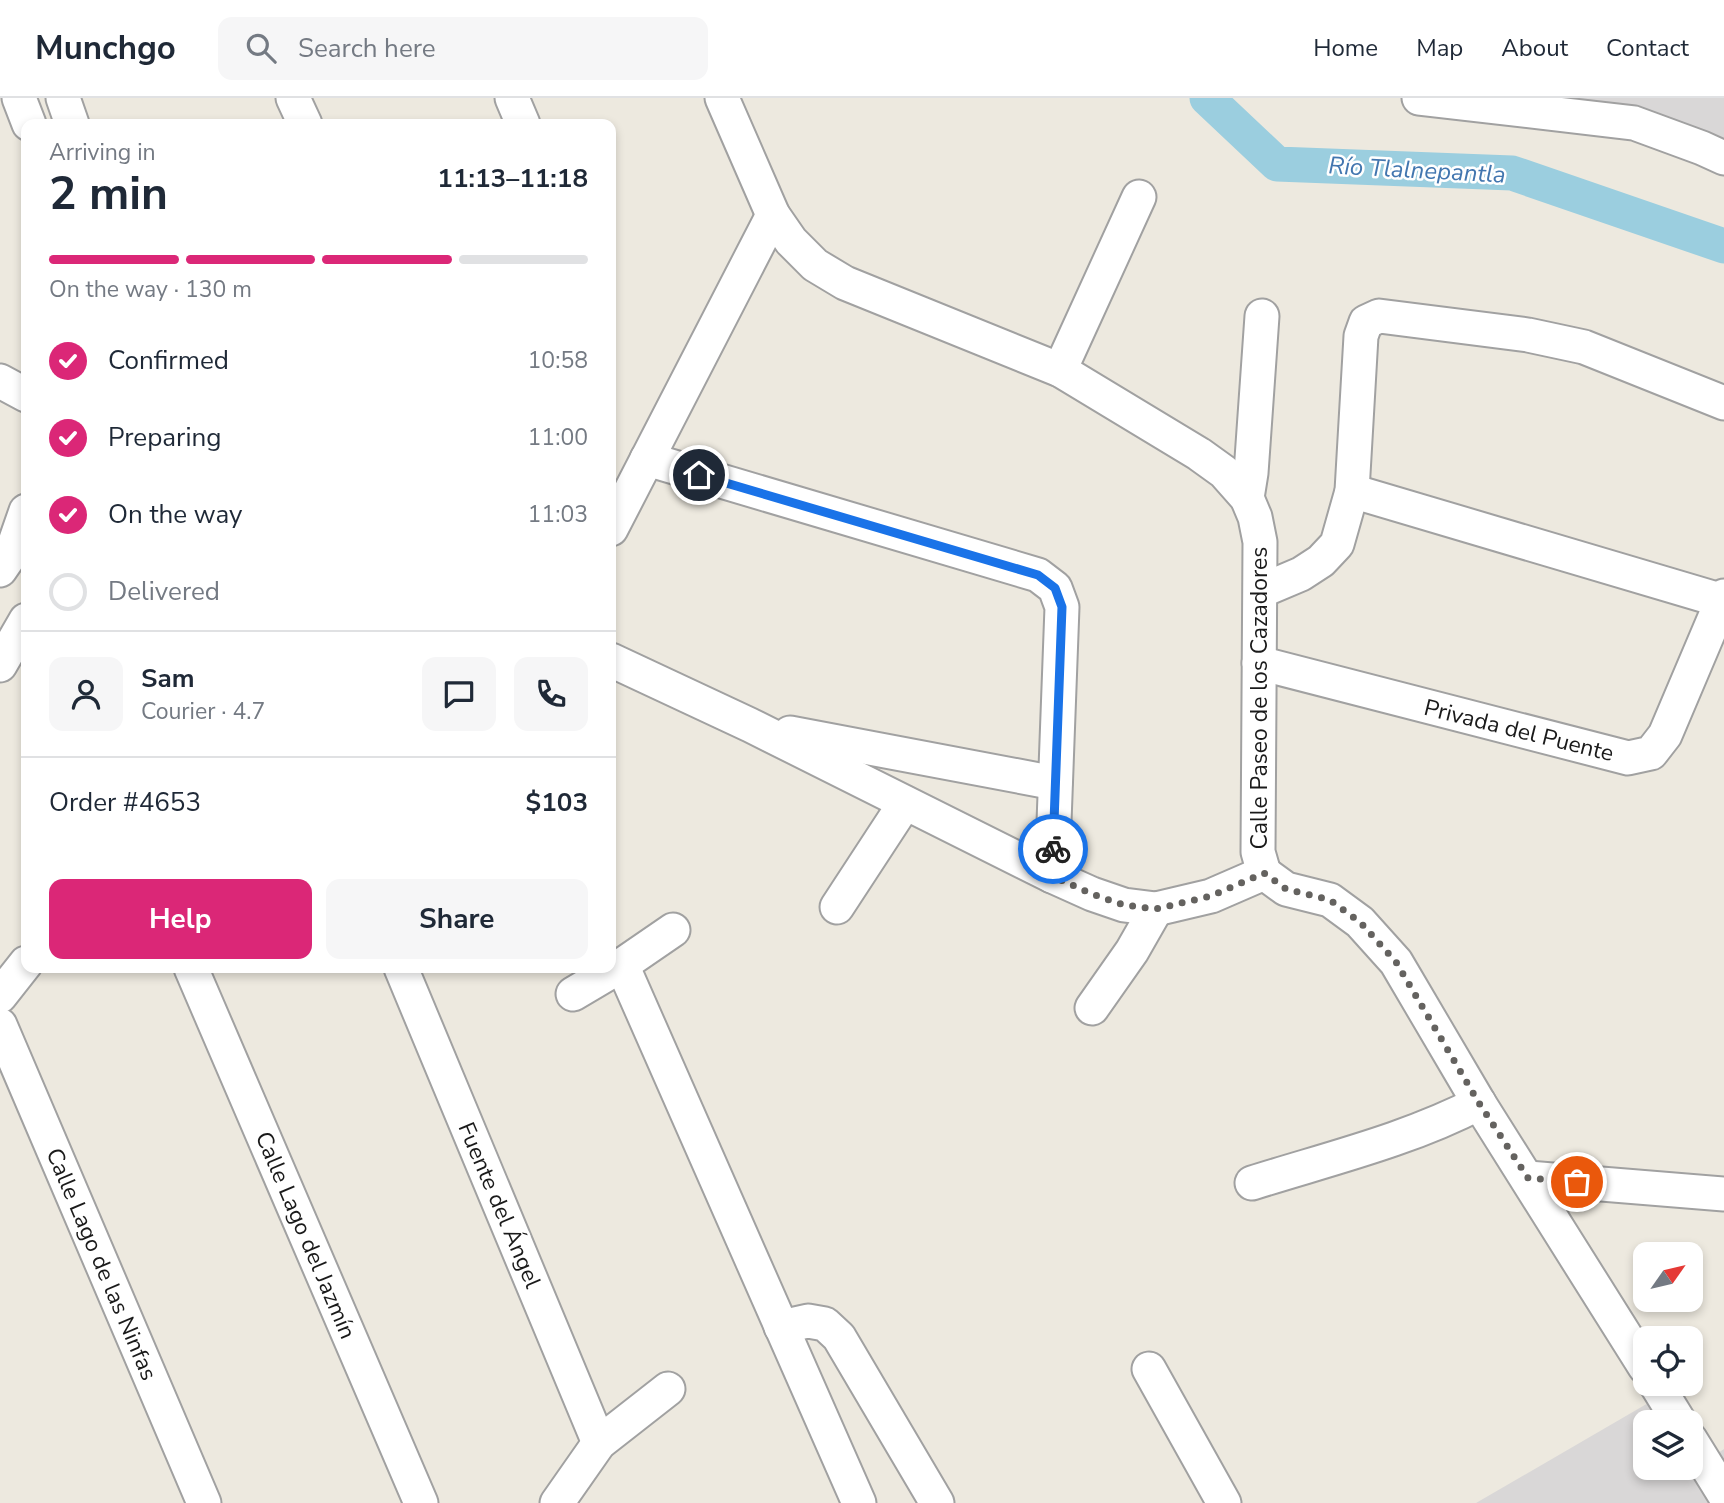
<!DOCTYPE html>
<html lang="en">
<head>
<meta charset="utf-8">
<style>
  body { margin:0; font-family:"Nunito Sans",sans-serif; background:#f6f6f7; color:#1f2937; height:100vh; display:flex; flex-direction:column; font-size:26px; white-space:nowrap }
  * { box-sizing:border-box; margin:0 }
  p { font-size:23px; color:#747a83 }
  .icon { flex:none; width:38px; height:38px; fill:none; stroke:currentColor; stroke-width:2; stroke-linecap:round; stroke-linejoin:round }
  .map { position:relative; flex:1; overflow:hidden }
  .sheet { position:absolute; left:21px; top:21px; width:595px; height:854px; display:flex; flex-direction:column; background:#fff; border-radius:14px; box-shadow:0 4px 10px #0003 }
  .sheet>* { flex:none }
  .needle { width:46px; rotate:56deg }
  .tools { position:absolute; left:1633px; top:1144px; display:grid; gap:14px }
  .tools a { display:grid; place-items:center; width:70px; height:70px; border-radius:14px; background:#fff; box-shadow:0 4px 10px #0003; font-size:35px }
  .pin { position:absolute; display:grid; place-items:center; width:60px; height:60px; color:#fff; margin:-30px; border:4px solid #fff; border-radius:50%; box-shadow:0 2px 7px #0007 }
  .courier { position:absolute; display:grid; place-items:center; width:70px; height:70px; margin:-35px; border:5px solid #1a73e8; border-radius:50%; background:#fff; color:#222; box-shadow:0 2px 9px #0007 }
  .head em { font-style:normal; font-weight:700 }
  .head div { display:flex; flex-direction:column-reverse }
  .head { display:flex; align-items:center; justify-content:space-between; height:119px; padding:0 28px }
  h1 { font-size:46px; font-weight:700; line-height:52px }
  .bar { display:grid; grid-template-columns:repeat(4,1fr); gap:10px 7px; align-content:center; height:84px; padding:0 28px }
  .bar i { height:9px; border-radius:5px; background:#e0e1e3 }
  .bar .on { background:#db2777 }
  .bar p { grid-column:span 4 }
  .line { display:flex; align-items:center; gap:18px; padding:0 28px; border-top:2px solid #e0e1e3 }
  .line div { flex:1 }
  .round { display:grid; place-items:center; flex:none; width:74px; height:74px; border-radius:14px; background:#f6f6f7 }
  ol { padding:0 28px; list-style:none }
  li { display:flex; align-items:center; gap:21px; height:77px }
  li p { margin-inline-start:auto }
  li .icon { padding:7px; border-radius:50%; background:#db2777; color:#fff; stroke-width:4 }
  li:last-child { color:#747a83 }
  li i { width:38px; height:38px; border:4px solid #e0e1e3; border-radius:50% }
  .action { display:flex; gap:14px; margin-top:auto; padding:14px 28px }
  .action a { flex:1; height:80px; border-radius:14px; background:#db2777; color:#fff; font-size:28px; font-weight:700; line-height:80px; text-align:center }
  .action a+a { background:#f6f6f7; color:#1f2937 }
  header { display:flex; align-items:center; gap:42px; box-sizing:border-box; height:98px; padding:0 35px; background:#fff; border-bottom:2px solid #e0e1e3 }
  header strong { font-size:33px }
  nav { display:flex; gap:38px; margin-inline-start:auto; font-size:24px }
  .search { width:490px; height:63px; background:#f6f6f7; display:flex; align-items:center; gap:18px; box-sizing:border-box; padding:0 24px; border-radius:14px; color:#747a83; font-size:26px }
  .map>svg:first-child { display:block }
  .residential { fill:#d9d7d7 }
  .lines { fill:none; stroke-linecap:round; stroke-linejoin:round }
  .canal { stroke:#9bcedf; stroke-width:35 }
  .minor-casing { stroke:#a1a1a1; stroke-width:37 }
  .minor { stroke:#fff; stroke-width:33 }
  .done { stroke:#64625f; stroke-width:7; stroke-dasharray:0 12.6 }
  .route { stroke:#1a73e8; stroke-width:9 }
  .labels { text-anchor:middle; stroke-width:5; stroke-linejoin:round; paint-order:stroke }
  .street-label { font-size:23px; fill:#1a1a1a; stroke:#fff }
  .water-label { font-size:24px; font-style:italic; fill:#4276af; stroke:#fff }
</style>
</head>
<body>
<header>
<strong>Munchgo</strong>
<div class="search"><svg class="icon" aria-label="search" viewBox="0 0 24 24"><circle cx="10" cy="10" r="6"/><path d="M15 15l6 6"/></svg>Search here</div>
<nav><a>Home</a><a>Map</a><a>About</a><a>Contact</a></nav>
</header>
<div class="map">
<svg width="1724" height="1405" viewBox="0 0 1724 1405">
  <rect width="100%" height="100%" fill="#ede9df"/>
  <g class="residential">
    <polygon points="1419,0 1724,0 1724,64 1634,25"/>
    <polygon points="1662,1297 1680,1325 1645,1325 1645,1370 1690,1370 1705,1364 1724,1351 1724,1405 1476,1405"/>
  </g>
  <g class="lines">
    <polyline class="canal" points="1207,0 1277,66 1512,75 1724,148"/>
    <g class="minor-casing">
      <g id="minor">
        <polyline points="19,0 29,26"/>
        <polyline points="63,0 72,26"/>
        <polyline points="293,0 305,26"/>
        <polyline points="512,0 523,26"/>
        <polyline points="722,0 773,117 791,143 815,167 845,185 1060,272 1199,356 1224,374 1247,400 1255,419 1260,444 1258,754 1264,775"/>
        <polyline points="1419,0 1634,25 1702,50 1724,60"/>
        <polyline points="1060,272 1139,99"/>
        <polyline points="0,283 26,297"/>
        <polyline points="647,361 1038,477 1055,490 1062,509 1052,778"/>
        <polyline points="1352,393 1723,503"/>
        <polyline points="1247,400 1251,375 1262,218"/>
        <polyline points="611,431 773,117"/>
        <polyline points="0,472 11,456 26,413"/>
        <polyline points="1261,493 1301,476 1321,463 1337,446 1352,393 1361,238 1366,224 1379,218 1528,237 1584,249 1724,305"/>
        <polyline points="611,562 750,627 1052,778 1092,796 1124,807 1156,811 1211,798 1264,775"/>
        <polyline points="1259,565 1628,660 1651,655 1665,637 1724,498"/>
        <polyline points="0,567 26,522"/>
        <polyline points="790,635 1055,685"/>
        <polyline points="1264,775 1286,791 1330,802 1360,824 1396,864 1479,1005 1645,1269"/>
        <polyline points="837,809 905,705"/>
        <polyline points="622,867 859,1405"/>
        <polyline points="191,870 421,1405"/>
        <polyline points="401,870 599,1345"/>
        <polyline points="573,896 622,867 673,832"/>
        <polyline points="0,898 26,865"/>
        <polyline points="1092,910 1132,853 1156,811"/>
        <polyline points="0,927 204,1405"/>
        <polyline points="1528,1080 1724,1096"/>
        <path d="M1252,1085C1328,1061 1408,1042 1479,1005"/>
        <polyline points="781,1229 808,1223 825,1226 839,1239 937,1405"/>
        <polyline points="1149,1271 1224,1405"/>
        <polyline points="1656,1286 1680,1325"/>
        <polyline points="1690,1341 1724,1396"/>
        <polyline points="557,1405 599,1345 668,1291"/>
      </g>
    </g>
    <use href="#minor" class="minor"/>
  </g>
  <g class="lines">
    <polyline class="done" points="1053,751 1052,778 1092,796 1124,807 1156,811 1211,798 1264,775 1286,791 1330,802 1360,824 1396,864 1479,1005 1528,1080 1577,1084"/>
    <polyline class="route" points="699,377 1038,477 1055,490 1062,509 1053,751"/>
  </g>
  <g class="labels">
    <g class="street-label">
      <text transform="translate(1259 600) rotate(-90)" y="8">Calle Paseo de los Cazadores</text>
      <text transform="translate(1519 632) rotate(14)" y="8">Privada del Puente</text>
      <text transform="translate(500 1107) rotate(67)" y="8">Fuente del Ángel</text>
      <text transform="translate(306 1137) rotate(67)" y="8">Calle Lago del Jazmín</text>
      <text transform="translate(102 1166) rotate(67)" y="8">Calle Lago de las Ninfas</text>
    </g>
    <g class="water-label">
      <text transform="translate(1417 72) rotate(3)" y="8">Río Tlalnepantla</text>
    </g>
  </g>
</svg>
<div class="tools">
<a><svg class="needle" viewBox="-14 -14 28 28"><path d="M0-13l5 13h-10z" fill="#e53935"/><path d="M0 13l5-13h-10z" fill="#747a83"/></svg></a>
<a><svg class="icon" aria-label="locate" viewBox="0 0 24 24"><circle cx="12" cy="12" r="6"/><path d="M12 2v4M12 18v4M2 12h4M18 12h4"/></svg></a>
<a><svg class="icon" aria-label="layers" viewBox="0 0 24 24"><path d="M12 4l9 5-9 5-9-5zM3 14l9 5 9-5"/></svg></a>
</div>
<div class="pin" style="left:1577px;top:1084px;background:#ea580c"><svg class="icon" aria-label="bag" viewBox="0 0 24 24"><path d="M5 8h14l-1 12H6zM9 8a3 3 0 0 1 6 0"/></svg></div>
<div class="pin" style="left:699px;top:377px;background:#1f2937"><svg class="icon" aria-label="home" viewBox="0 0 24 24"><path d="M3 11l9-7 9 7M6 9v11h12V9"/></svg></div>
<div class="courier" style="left:1053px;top:751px"><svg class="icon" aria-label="bike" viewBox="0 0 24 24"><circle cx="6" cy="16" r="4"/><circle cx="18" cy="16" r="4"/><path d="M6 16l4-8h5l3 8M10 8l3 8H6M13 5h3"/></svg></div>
<section class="sheet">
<div class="head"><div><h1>2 min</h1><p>Arriving in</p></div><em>11:13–11:18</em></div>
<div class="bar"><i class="on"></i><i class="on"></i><i class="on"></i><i></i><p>On the way · 130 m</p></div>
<ol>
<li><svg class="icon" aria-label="check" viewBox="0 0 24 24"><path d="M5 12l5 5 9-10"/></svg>Confirmed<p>10:58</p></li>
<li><svg class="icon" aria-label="check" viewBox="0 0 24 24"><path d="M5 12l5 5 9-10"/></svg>Preparing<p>11:00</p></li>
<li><svg class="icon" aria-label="check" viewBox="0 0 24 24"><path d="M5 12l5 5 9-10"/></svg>On the way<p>11:03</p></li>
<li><i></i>Delivered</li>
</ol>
<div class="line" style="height:126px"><a class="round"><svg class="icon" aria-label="person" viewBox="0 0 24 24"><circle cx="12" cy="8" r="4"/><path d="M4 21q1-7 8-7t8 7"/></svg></a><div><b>Sam</b><p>Courier · 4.7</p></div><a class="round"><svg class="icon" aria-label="chat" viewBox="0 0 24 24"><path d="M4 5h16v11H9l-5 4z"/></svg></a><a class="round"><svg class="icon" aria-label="phone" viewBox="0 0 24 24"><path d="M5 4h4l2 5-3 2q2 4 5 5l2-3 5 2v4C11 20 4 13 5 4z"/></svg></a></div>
<div class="line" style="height:91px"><div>Order #4653</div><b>$103</b></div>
<div class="action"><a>Help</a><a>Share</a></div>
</section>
</div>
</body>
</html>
